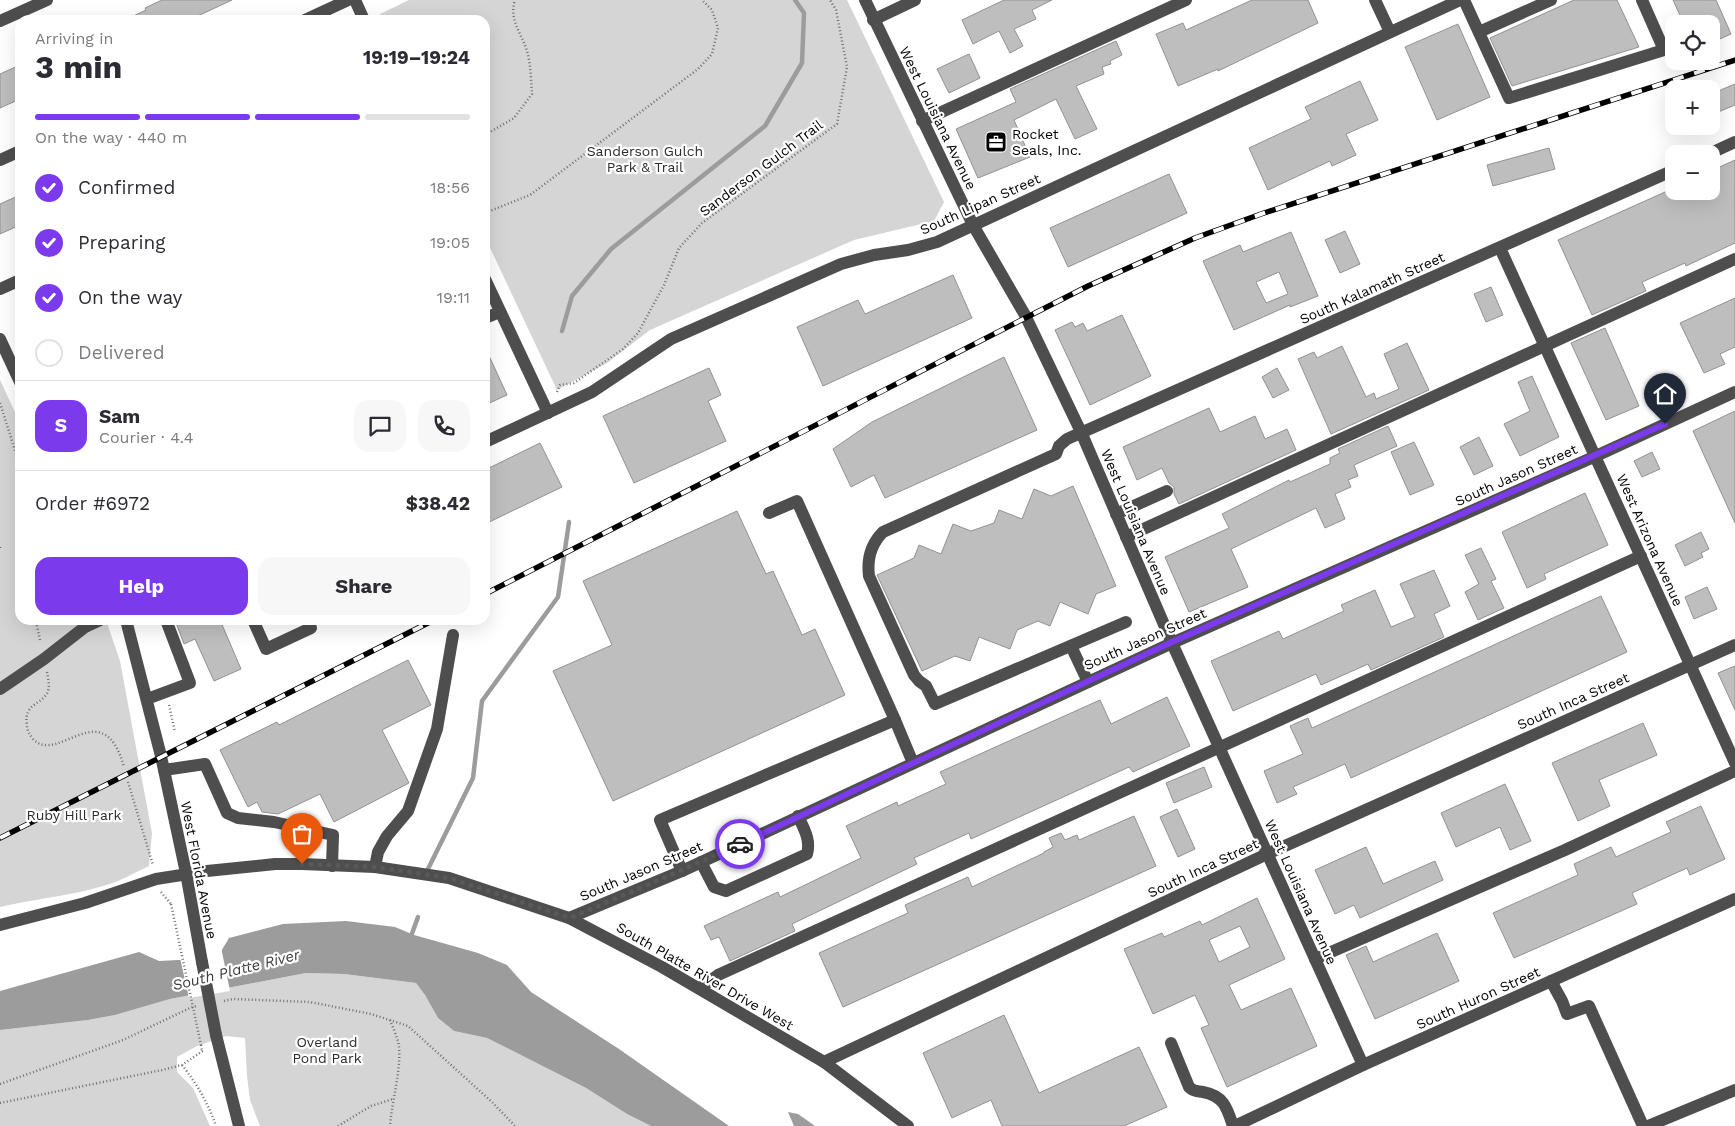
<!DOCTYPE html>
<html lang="en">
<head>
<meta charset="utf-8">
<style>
  body { margin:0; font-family:"Work Sans",sans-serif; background:#f7f7f7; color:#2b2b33; height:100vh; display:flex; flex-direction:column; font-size:19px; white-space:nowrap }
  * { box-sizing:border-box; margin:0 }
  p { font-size:16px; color:#7c7c81 }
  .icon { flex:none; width:28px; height:28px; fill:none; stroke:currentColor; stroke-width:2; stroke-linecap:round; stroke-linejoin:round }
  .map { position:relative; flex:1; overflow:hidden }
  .side { position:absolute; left:15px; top:15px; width:475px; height:610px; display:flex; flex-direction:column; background:#fff; border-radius:15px; box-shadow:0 5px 20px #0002 }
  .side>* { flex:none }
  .tools { position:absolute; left:1665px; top:15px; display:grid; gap:10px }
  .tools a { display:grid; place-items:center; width:55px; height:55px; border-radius:10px; background:#fff; box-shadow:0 5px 20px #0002; font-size:25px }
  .pin { position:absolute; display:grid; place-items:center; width:42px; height:42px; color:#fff; margin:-51px -21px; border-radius:50% 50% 50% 0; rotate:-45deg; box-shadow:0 0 5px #0007 }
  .pin .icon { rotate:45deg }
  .courier { position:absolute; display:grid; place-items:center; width:50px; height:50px; margin:-25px; border:4px solid #7c3aed; border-radius:50%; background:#fff; color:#222; box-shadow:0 1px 6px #0007 }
  .headline em { font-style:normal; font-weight:700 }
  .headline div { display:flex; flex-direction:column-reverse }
  .headline { display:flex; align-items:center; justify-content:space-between; height:85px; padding:0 20px }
  h1 { font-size:32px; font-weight:700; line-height:38px }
  .bar { display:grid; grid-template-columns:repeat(4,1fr); gap:8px 5px; align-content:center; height:60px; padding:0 20px }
  .bar i { height:6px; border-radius:4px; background:#e1e1e2 }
  .bar .current { background:#7c3aed }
  .bar p { grid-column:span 4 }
  .line { display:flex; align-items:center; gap:12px; padding:0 20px; border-top:1px solid #e1e1e2 }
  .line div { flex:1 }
  .round { display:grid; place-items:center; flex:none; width:52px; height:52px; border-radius:15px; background:#f7f7f7 }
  ol { padding:0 20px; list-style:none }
  li { display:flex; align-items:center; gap:15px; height:55px }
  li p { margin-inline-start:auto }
  li .icon { padding:5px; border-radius:50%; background:#7c3aed; color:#fff; stroke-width:4 }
  li:last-child { color:#7c7c81 }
  li i { width:28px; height:28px; border:2px solid #e1e1e2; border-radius:50% }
  .cta { display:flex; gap:10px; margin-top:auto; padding:10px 20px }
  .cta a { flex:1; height:58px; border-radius:15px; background:#7c3aed; color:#fff; font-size:20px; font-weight:700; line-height:58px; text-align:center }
  .cta a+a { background:#f7f7f7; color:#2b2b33 }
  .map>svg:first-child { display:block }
  .green { fill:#d5d5d5 }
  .water { fill:#9c9c9c }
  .pier { fill:#fff }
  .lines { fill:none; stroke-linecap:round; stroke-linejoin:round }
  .stream { stroke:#9c9c9c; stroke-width:4.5 }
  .building { fill:#bebebe; stroke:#929292; fill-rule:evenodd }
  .path { stroke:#707070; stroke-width:2.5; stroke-dasharray:1 2.5; stroke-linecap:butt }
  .minor { stroke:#4e4e4e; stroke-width:12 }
  .rail-casing { stroke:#000; stroke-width:5.5 }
  .rail { stroke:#fff; stroke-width:4; stroke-dasharray:11; stroke-linecap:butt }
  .path-bridge { stroke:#707070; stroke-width:2.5; stroke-dasharray:1 2.5; stroke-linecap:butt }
  .minor-bridge { stroke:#4e4e4e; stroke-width:12 }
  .done { stroke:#595959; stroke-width:5; stroke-dasharray:0 9 }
  .route { stroke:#7c3aed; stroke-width:6 }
  .labels { text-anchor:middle; stroke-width:4.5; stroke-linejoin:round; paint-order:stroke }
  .street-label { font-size:14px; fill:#000; stroke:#fff }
  .poi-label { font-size:14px; fill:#000; stroke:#fff; text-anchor:start }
  .park-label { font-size:14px; fill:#2c2c2c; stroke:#fff }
  .water-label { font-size:15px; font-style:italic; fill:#3d3d3d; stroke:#fff }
</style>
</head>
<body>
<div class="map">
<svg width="1735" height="1126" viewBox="0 0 1735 1126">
  <rect width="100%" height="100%" fill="#fff"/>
  <g class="green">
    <polygon points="409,0 847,0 944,202 934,221 854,240 650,330 607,363 557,390 485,237 485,20 382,20 380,14"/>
    <path d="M0,380L20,423V620H106L120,661L152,833L149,866C134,873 119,882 103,886C69,896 34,899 0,907Z"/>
    <polygon points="306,973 344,974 416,983 425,995 438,1018 454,1031 487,1038 586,1088 627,1114 651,1126 260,1126 250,1100 247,1076 245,1038 226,1036 197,1046 177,1057 177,1072 193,1088 210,1126 0,1126 0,1030 88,1020 115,1015 170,999"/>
  </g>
  <g class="water">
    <polygon points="346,921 395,927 414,935 478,953 507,965 531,992 619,1049 729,1126 651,1126 627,1114 586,1088 487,1038 454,1031 438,1018 425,995 416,983 344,974 306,973 170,999 115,1015 88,1020 0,1030 0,991 139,952 159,961 217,958 229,938 283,924"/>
    <polygon points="788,1112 798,1114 815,1126 794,1126"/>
  </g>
  <polygon class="pier" points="221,947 230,991 189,998 180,958 216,956"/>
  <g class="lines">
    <g class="stream">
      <polyline points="562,331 572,296 611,249 765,126 802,63 804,13 795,0"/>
      <polyline points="428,869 473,778 482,701 558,597 569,522"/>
      <polyline points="410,939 418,917"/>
    </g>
  </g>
  <g class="building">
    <polygon points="162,0 232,0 189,20 125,20 146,10 145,8"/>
    <polygon points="1004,0 1052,0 1032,10 1036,19 1014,29 1023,46 1010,53 999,31 973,44 962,20"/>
    <polygon points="1252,0 1308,0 1318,23 1218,71 1218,69 1178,86 1156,34 1183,23 1186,30"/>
    <polygon points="1574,0 1617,0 1639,47 1512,86 1490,38"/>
    <polygon points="1673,0 1716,0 1731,34 1711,43 1711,24 1684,24"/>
    <polygon points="1458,24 1490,97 1437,120 1405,47"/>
    <polygon points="1116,41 1122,55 1110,61 1111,64 1102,67 1104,74 1076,86 1097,129 1075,139 1056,99 1014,120 1030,157 978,178 956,129 1016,102 1010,89"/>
    <polygon points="969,54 980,78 949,93 937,69"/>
    <polygon points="20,65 20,99 0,108 0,74"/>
    <polygon points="1360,81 1378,120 1346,134 1356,155 1332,166 1330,161 1268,190 1249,148 1311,119 1305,107"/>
    <polygon points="1735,84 1735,105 1711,115 1711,94"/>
    <polygon points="1549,148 1555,169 1493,186 1487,165"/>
    <polygon points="1735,160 1735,243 1686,266 1685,263 1642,282 1646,291 1592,315 1558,240 1674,188 1674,191 1711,191 1711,171"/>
    <polygon points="1169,174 1187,213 1068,267 1050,228"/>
    <polygon points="20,195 20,225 0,234 0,204"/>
    <polygon points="1345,231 1360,264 1340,273 1325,240"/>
    <path d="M1291,232L1318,296L1290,307V305L1234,330L1203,261L1240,245L1243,252ZM1279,272L1288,294L1266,303L1256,282Z"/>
    <polygon points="953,275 972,318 823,386 797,327 858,300 865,314"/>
    <polygon points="1491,287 1503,315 1486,322 1474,294"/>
    <polygon points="1735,298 1735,347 1720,354 1725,364 1704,373 1680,323"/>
    <polygon points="1122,315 1151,376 1090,405 1055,330 1072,322 1075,327 1083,323 1087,331"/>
    <polygon points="1605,328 1639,406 1606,420 1571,343"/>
    <polygon points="1407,343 1429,390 1331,434 1298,359 1314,352 1317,358 1342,346 1366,397 1374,393 1376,399 1399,389 1384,354"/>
    <polygon points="485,347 507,395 485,405"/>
    <polygon points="1004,357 1037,430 885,498 874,475 851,487 833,449 872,422"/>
    <polygon points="709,368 721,395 708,401 726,441 634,483 603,416"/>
    <polygon points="1277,368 1289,390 1273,398 1262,377"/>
    <polygon points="1532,376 1559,437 1520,456 1504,424 1530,411 1518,382"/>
    <polygon points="1209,408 1220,432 1255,416 1265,439 1287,429 1296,450 1179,504 1174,494 1174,487 1169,483 1162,468 1137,480 1123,447"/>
    <polygon points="1735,411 1735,523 1693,431"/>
    <polygon points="1388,426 1397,446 1354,465 1358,476 1348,480 1351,487 1335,494 1345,519 1325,528 1316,508 1231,549 1248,587 1189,612 1165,557 1229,528 1222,514 1289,480 1290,482 1330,464 1330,458 1340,453 1338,449"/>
    <polygon points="1479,437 1493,466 1474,475 1460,447"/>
    <polygon points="1414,442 1434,485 1410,495 1391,452"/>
    <polygon points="540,443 562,487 485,524 485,470"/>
    <polygon points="1652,452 1660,469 1642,477 1634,461"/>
    <polygon points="1073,486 1116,586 1096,594 1088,614 1060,602 1050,626 1038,621 1017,630 1010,649 979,637 970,661 955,656 922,671 877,575 914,558 919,545 941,554 953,524 971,531 994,523 999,510 1022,519 1034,489 1051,496"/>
    <polygon points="1585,493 1608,545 1544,574 1546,579 1527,588 1502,532"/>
    <polygon points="737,511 766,574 773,571 802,635 815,629 845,695 613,801 553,671 612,645 583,581"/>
    <polygon points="1701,532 1709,549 1701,553 1703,557 1685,566 1675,545"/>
    <polygon points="1481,548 1496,579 1491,581 1504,608 1478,620 1465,592 1479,584 1465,555"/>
    <polygon points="1434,570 1450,606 1434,614 1444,637 1371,670 1368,664 1321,685 1316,674 1233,711 1211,661 1279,631 1283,639 1344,611 1341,605 1375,590 1391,627 1415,617 1400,584"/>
    <polygon points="1707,587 1717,609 1694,619 1685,597"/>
    <polygon points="1601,596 1627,652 1351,778 1345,764 1293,787 1297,794 1277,803 1264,771 1303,754 1290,726 1308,718 1312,728"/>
    <polygon points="175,620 220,620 241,669 214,681 195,639 184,644"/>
    <polygon points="408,660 431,705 382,730 409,783 334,822 320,794 278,814 262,812 257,802 248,807 220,750 277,722 279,725"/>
    <polygon points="1735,666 1735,710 1718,673"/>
    <polygon points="1167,697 1190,746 1133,772 1129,767 971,839 969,833 914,858 917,864 792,924 795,931 730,961 719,937 711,940 704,926 778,892 780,897 861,858 846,826 897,802 898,806 946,784 940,772 1100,700 1111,724"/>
    <polygon points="1643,723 1657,755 1599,780 1610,806 1578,821 1552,763"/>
    <polygon points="1204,767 1212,787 1174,803 1166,783"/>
    <polygon points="1505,784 1531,841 1510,850 1500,827 1456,847 1441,813"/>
    <polygon points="1701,806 1725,859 1690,875 1687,868 1632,893 1637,904 1514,958 1493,913 1578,875 1574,864 1611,847 1616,857 1671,832 1666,822"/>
    <polygon points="1177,809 1195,849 1178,857 1160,817"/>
    <polygon points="1134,816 1156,866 843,1007 819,953 908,913 905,905 968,877 972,887 1044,853 1044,852 1053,847 1049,838 1061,833 1065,840 1077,835 1079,840"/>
    <polygon points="1366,847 1383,884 1435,861 1443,880 1360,918 1354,905 1335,914 1315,870"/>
    <path d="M1257,898L1285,959L1229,985L1241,1010L1291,988L1317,1046L1227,1087L1201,1028L1209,1025L1195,995L1153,1014L1124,949L1162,933L1164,937L1200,921L1202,925ZM1240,926L1250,947L1219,962L1209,940Z"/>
    <polygon points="1437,933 1459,981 1375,1019 1346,955 1366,946 1373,962"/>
    <polygon points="1004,1015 1039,1093 1139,1047 1167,1107 1124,1126 1002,1126 991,1100 952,1118 923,1053"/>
  </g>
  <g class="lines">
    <g class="path">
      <path d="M485,135L514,118L532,94C531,82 531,68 528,55C524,36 508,21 515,0"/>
      <polyline points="485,213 530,195 698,69 712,54 718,28 712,10 702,0"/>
      <polyline points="557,392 560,385 574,383 623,349 638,333 664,285 679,248 702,223 837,124 847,67 836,10 830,0"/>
      <polyline points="0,403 20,466"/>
      <polyline points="0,547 0,550"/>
      <polyline points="40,640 37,626 40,620"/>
      <path d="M47,672C48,678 50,685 48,691C43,705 23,703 27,725C27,730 29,734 33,739C58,766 103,691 124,767"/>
      <polyline points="169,705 175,732"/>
      <polyline points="128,782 153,865"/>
      <polyline points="161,892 171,904"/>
      <polyline points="224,1001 233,999 310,1002 371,1014 408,1026 492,1102 515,1126"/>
      <path d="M390,1020C393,1028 398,1038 399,1047C401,1073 392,1099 390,1126"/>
      <polyline points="201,1045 202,1051"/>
      <path d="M182,1065C197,1084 208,1103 216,1126"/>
      <polyline points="0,1084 123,1040 190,1008 196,1006"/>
      <polyline points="0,1103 162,1070 182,1065 204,1050"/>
      <polyline points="338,1126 371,1106 393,1099"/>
    </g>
    <g class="minor">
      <polyline points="355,0 364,20"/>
      <polyline points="865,0 973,225 1025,315 1081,432 1172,643 1363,1065"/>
      <polyline points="1375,0 1390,32"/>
      <polyline points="1464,0 1509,98 1664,50 1642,0"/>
      <polyline points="305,20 348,0"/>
      <polyline points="873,20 915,0"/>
      <polyline points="0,21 47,0"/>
      <polyline points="1479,32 1551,0"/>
      <polyline points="922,121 1186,0"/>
      <polyline points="1709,154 1735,142"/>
      <polyline points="0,160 20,151"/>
      <polyline points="1500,248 1735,763"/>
      <polyline points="485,279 548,413"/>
      <polyline points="0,289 20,280"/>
      <polyline points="485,318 500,312"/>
      <polyline points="0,339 20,382"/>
      <polyline points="485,442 592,392 671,339 841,264 874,255 908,250 937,242 1460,0"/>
      <polyline points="769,513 797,501 895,720"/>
      <polyline points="1116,514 1167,491"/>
      <polyline points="1126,537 1735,259"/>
      <polyline points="126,620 161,756 186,873 202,962"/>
      <polyline points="253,620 266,649 311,628 307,620"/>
      <path d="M1126,622L935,704L926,686L919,681L914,675L869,576C867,560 871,544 883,532L1056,454L1059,446L1067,439L1674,170"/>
      <polyline points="1071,646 1088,682"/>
      <polyline points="0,689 44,659 85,627 100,620"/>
      <polyline points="147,699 190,683 166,620"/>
      <polyline points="164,770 205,764 227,813 238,818 274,822 333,835 332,866"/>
      <path d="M701,862L714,887L726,891L807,854C811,840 804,829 798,816"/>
      <polyline points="375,867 378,852 387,836 408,811 437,729 453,635"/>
      <polyline points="682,871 660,820 895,720 913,763"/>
      <polyline points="569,918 682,871 1172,643 1596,456 1735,392"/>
      <polyline points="0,925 85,903 156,879 207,871 275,864 302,864 375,867 449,878 569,918 662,967 824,1062 908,1126"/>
      <polyline points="1315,959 1565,850 1735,771"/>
      <polyline points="1551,981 1562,1001 1567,1014 1589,1006 1643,1126"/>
      <polyline points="700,988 718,975 1641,556"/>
      <polyline points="216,1035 239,1126"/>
      <path d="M1171,1043L1189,1087C1194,1092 1197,1091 1203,1092C1224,1096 1227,1108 1233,1126"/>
      <polyline points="824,1062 1267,854 1735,645"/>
      <polyline points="1235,1126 1363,1065 1735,899"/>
      <polyline points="1648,1126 1735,1090"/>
    </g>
    <g class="rail-casing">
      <g id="rail">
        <polyline points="485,594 1088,286 1195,238 1261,214 1735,60"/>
        <polyline points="0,838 434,620"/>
      </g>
    </g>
    <use href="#rail" class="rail"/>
    <polyline class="path-bridge" points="171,904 201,1045"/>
    <polyline class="minor-bridge" points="202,962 216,1035"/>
  </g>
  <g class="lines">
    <polyline class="done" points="302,864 375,867 449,878 570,918 682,870 740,844"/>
    <polyline class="route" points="740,844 1172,642 1665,424"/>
  </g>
  <defs>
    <g id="office-square" transform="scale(1.125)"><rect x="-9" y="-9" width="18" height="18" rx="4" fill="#000" stroke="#fff"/><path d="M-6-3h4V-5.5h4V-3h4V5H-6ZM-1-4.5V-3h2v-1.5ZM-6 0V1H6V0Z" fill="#fff"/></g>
  </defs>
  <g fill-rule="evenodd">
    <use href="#office-square" x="996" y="142"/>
  </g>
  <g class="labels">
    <g class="street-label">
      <text transform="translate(938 118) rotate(64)" y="5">West Louisiana Avenue</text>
      <text transform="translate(761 168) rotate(-37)" y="5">Sanderson Gulch Trail</text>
      <text transform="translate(980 204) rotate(-24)" y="5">South Lipan Street</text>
      <text transform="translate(1372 288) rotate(-24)" y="5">South Kalamath Street</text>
      <text transform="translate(1516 475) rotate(-24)" y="5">South Jason Street</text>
      <text transform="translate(1136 522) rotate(67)" y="5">West Louisiana Avenue</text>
      <text transform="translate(1650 540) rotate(66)" y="5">West Arizona Avenue</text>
      <text transform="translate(1145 639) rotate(-24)" y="5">South Jason Street</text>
      <text transform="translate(1573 701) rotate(-24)" y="5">South Inca Street</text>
      <text transform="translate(1203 868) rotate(-25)" y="5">South Inca Street</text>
      <text transform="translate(199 870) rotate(79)" y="5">West Florida Avenue</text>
      <text transform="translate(641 871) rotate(-23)" y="5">South Jason Street</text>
      <text transform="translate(1301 892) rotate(66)" y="5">West Louisiana Avenue</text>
      <text transform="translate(705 976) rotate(30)" y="5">South Platte River Drive West</text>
      <text transform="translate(1478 998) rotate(-24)" y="5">South Huron Street</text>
    </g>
    <g class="poi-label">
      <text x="1012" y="139">Rocket<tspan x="1012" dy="16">Seals, Inc.</tspan></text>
    </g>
    <g class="park-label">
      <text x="645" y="156">Sanderson Gulch<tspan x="645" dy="16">Park &amp; Trail</tspan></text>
      <text x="74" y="820">Ruby Hill Park</text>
      <text x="327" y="1047">Overland<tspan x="327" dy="16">Pond Park</tspan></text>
    </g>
    <g class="water-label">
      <text transform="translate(236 970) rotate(-14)" y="5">South Platte River</text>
    </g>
  </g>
</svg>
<div class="tools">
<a><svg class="icon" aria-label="locate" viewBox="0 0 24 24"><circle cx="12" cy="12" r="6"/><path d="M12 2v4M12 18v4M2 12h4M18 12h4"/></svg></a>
<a>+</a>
<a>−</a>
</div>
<div class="pin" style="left:302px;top:864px;background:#ea580c"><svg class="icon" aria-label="bag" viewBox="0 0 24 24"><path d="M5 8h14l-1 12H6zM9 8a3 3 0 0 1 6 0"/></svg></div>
<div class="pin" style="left:1665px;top:424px;background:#1f2937"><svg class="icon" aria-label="home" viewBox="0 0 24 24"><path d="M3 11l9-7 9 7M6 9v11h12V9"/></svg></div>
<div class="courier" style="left:740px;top:844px"><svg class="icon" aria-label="car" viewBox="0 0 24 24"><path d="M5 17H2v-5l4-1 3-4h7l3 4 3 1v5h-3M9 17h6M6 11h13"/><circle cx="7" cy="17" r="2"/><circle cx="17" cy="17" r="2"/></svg></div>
<section class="side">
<div class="headline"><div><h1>3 min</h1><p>Arriving in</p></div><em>19:19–19:24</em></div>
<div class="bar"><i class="current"></i><i class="current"></i><i class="current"></i><i></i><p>On the way · 440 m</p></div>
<ol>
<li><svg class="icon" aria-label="check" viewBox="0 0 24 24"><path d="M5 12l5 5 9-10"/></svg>Confirmed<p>18:56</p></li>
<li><svg class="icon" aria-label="check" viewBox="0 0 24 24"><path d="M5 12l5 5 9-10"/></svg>Preparing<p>19:05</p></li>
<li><svg class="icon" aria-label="check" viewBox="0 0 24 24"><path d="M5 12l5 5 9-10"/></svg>On the way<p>19:11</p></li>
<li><i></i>Delivered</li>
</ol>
<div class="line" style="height:90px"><b class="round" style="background:#7c3aed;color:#fff">S</b><div><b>Sam</b><p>Courier · 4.4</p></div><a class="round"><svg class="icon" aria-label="chat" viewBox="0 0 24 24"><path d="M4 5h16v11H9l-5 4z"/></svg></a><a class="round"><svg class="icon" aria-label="phone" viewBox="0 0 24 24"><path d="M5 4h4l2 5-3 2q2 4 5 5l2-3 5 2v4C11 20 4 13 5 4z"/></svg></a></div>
<div class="line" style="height:65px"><div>Order #6972</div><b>$38.42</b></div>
<div class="cta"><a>Help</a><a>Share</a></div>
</section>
</div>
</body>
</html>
